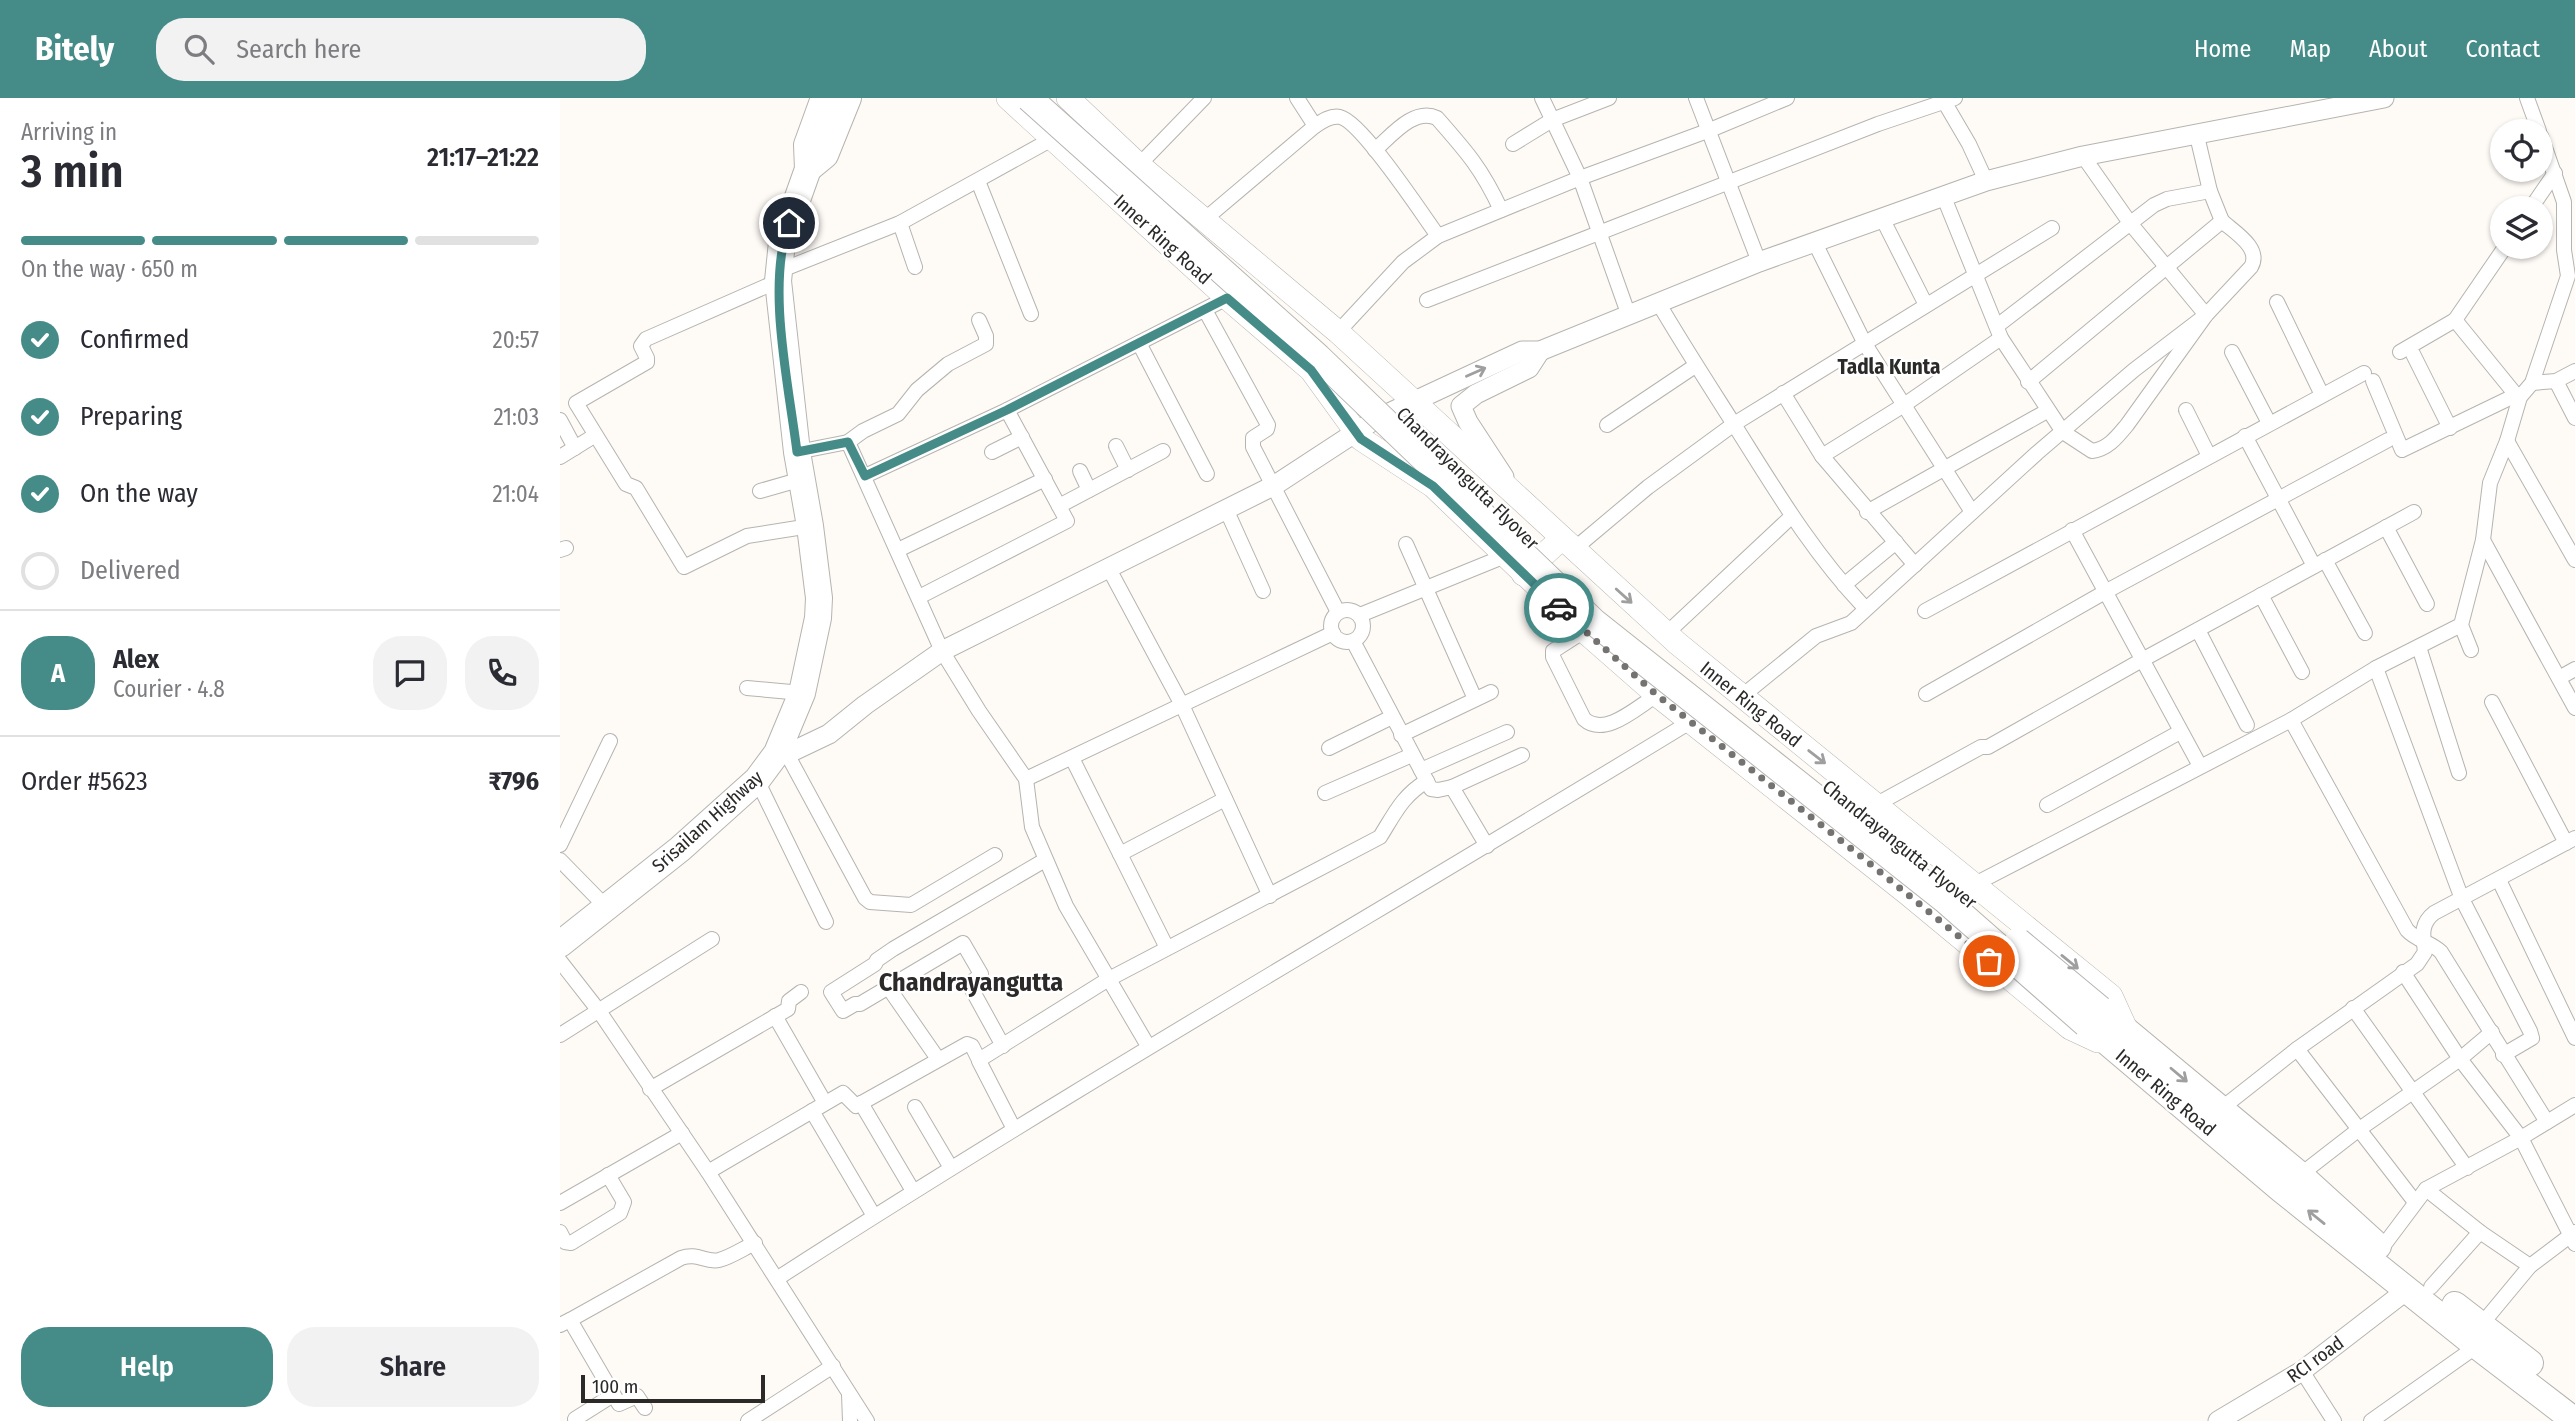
<!DOCTYPE html>
<html lang="en">
<head>
<meta charset="utf-8">
<style>
  body { margin:0; font-family:"Fira Sans Condensed",sans-serif; background:#f2f2f3; color:#2b2b33; height:100vh; display:flex; flex-direction:column; font-size:26px; white-space:nowrap }
  * { box-sizing:border-box; margin:0 }
  p { font-size:23px; color:#7c7c81 }
  .icon { flex:none; width:38px; height:38px; fill:none; stroke:currentColor; stroke-width:2; stroke-linecap:round; stroke-linejoin:round }
  .map { position:relative; flex:1; overflow:hidden }
  .drawer { display:flex; flex-direction:column; background:#fff; width:560px }
  .drawer>* { flex:none }
  .tools { position:absolute; left:1930px; top:21px; display:grid; gap:14px }
  .tools a { display:grid; place-items:center; width:63px; height:63px; border-radius:50%; background:#fff; box-shadow:0 2px 5px #0004; font-size:35px }
  .scale { position:absolute; left:21px; bottom:18px; width:184px; box-sizing:border-box; padding-left:7px; border:4px solid #2b2a29; border-top:0; font-size:19px; line-height:24px; white-space:nowrap; color:#2b2a29; -webkit-text-stroke:5px #fff; paint-order:stroke }
  .pin { position:absolute; display:grid; place-items:center; width:60px; height:60px; color:#fff; margin:-30px; border:4px solid #fff; border-radius:50%; box-shadow:0 2px 7px #0007 }
  .courier { position:absolute; display:grid; place-items:center; width:70px; height:70px; margin:-35px; border:5px solid #458c89; border-radius:50%; background:#fff; color:#222; box-shadow:0 2px 9px #0007 }
  .head em { font-style:normal; font-weight:600 }
  .head div { display:flex; flex-direction:column-reverse }
  .head { display:flex; align-items:center; justify-content:space-between; height:119px; padding:0 21px }
  h1 { font-size:46px; font-weight:600; line-height:52px }
  .bar { display:grid; grid-template-columns:repeat(4,1fr); gap:10px 7px; align-content:center; height:84px; padding:0 21px }
  .bar i { height:9px; border-radius:5px; background:#e1e1e2 }
  .bar .selected { background:#458c89 }
  .bar p { grid-column:span 4 }
  .line { display:flex; align-items:center; gap:18px; padding:0 21px; border-top:2px solid #e1e1e2 }
  .line div { flex:1 }
  .round { display:grid; place-items:center; flex:none; width:74px; height:74px; border-radius:28px; background:#f2f2f3 }
  ol { padding:0 21px; list-style:none }
  li { display:flex; align-items:center; gap:21px; height:77px }
  li p { margin-inline-start:auto }
  li .icon { padding:7px; border-radius:50%; background:#458c89; color:#fff; stroke-width:4 }
  li:last-child { color:#7c7c81 }
  li i { width:38px; height:38px; border:4px solid #e1e1e2; border-radius:50% }
  .primary-button { display:flex; gap:14px; margin-top:auto; padding:14px 21px }
  .primary-button a { flex:1; height:80px; border-radius:28px; background:#458c89; color:#fff; font-size:28px; font-weight:600; line-height:80px; text-align:center }
  .primary-button a+a { background:#f2f2f3; color:#2b2b33 }
  header { display:flex; align-items:center; gap:42px; box-sizing:border-box; height:98px; padding:0 35px; background:#458c89; color:#fff }
  header strong { font-size:33px }
  nav { display:flex; gap:38px; margin-inline-start:auto; font-size:24px }
  .search { width:490px; height:63px; background:#f2f2f3; display:flex; align-items:center; gap:18px; box-sizing:border-box; padding:0 24px; border-radius:28px; color:#7c7c81; font-size:26px }
  main { display:flex; flex:1; min-height:0 }
  .map>svg:first-child { display:block }
  .lines { fill:none; stroke-linecap:round; stroke-linejoin:round }
  .street-casing { stroke:#b6b4b0; stroke-width:16 }
  .secondary-casing { stroke:#b6b4b0; stroke-width:21 }
  .primary-casing { stroke:#b6b4b0; stroke-width:24 }
  .highway-casing { stroke:#b6b4b0; stroke-width:28 }
  .street { stroke:#fff; stroke-width:14 }
  .secondary { stroke:#fff; stroke-width:19 }
  .primary { stroke:#fff; stroke-width:23 }
  .highway { stroke:#fff; stroke-width:26 }
  .highway-bridge-casing { stroke:#b6b4b0; stroke-width:28; stroke-linecap:butt }
  .highway-bridge { stroke:#fff; stroke-width:26 }
  .oneway { stroke:#a09f9f }
  .done { stroke:#757371; stroke-width:7; stroke-dasharray:0 12.6 }
  .route { stroke:#458c89; stroke-width:9 }
  .labels { text-anchor:middle; stroke-width:5; stroke-linejoin:round; paint-order:stroke }
  .street-label { font-size:19px; fill:#2b2a29; stroke:#fff }
  .neighbourhood-label { font-size:21px; font-weight:bold; fill:#2b2a29; stroke:#fff }
  .district-label { font-size:26px; font-weight:bold; fill:#2b2a29; stroke:#fff }
</style>
</head>
<body>
<header>
<strong>Bitely</strong>
<div class="search"><svg class="icon" aria-label="search" viewBox="0 0 24 24"><circle cx="10" cy="10" r="6"/><path d="M15 15l6 6"/></svg>Search here</div>
<nav><a>Home</a><a>Map</a><a>About</a><a>Contact</a></nav>
</header>
<main>
<section class="drawer">
<div class="head"><div><h1>3 min</h1><p>Arriving in</p></div><em>21:17–21:22</em></div>
<div class="bar"><i class="selected"></i><i class="selected"></i><i class="selected"></i><i></i><p>On the way · 650 m</p></div>
<ol>
<li><svg class="icon" aria-label="check" viewBox="0 0 24 24"><path d="M5 12l5 5 9-10"/></svg>Confirmed<p>20:57</p></li>
<li><svg class="icon" aria-label="check" viewBox="0 0 24 24"><path d="M5 12l5 5 9-10"/></svg>Preparing<p>21:03</p></li>
<li><svg class="icon" aria-label="check" viewBox="0 0 24 24"><path d="M5 12l5 5 9-10"/></svg>On the way<p>21:04</p></li>
<li><i></i>Delivered</li>
</ol>
<div class="line" style="height:126px"><b class="round" style="background:#458c89;color:#fff">A</b><div><b>Alex</b><p>Courier · 4.8</p></div><a class="round"><svg class="icon" aria-label="chat" viewBox="0 0 24 24"><path d="M4 5h16v11H9l-5 4z"/></svg></a><a class="round"><svg class="icon" aria-label="phone" viewBox="0 0 24 24"><path d="M5 4h4l2 5-3 2q2 4 5 5l2-3 5 2v4C11 20 4 13 5 4z"/></svg></a></div>
<div class="line" style="height:91px"><div>Order #5623</div><b>₹796</b></div>
<div class="primary-button"><a>Help</a><a>Share</a></div>
</section>
<div class="map">
<svg width="2015" height="1323" viewBox="0 0 2015 1323">
  <rect width="100%" height="100%" fill="#fefbf7"/>
  <g class="lines">
    <g class="street-casing">
      <g id="street">
        <path d="M737,0L755,28C762,23 771,17 780,19C802,24 862,116 878,138"/>
        <polyline points="982,0 1020,80 1069,218"/>
        <polyline points="1136,0 1199,164"/>
        <polyline points="1382,0 1409,46 1426,83"/>
        <polyline points="1967,0 1979,33"/>
        <polyline points="1637,38 1650,93 1662,123"/>
        <polyline points="953,46 992,22 1049,0"/>
        <path d="M815,52C831,38 854,9 877,20C907,54 922,71 941,112"/>
        <polyline points="579,67 644,0"/>
        <polyline points="418,83 471,216"/>
        <path d="M1383,97L1441,240L1503,334L1532,353C1548,351 1557,339 1567,327L1646,217L1691,169C1702,150 1674,134 1662,123L1468,284"/>
        <polyline points="1971,110 1995,75"/>
        <polyline points="1322,120 1366,207"/>
        <polyline points="644,122 755,28"/>
        <polyline points="340,125 355,169"/>
        <polyline points="1255,145 1305,246 1412,414"/>
        <polyline points="219,173 340,125 492,41"/>
        <polyline points="218,183 86,241 81,248 87,260 87,264 16,305 66,386 76,390 124,469 187,438 250,428"/>
        <polyline points="867,202 1318,26 1395,0"/>
        <polyline points="1717,204 1762,297"/>
        <path d="M1099,206C1123,247 1149,287 1175,328C1216,393 1252,454 1305,510"/>
        <polyline points="645,212 708,327 707,331 693,340 693,349 778,514"/>
        <polyline points="1895,222 1956,297 1960,299"/>
        <polyline points="1437,228 1594,107 1607,101 1650,93"/>
        <polyline points="778,234 843,164 878,138 1020,80 1150,32 1227,0"/>
        <polyline points="579,245 647,376"/>
        <polyline points="1672,254 1709,325"/>
        <polyline points="1840,254 1895,222 1945,149"/>
        <polyline points="1853,256 1890,330"/>
        <polyline points="1813,283 1842,352 1956,297"/>
        <polyline points="1996,283 2015,320"/>
        <polyline points="1972,285 1996,283 2015,273"/>
        <polyline points="1223,295 1262,358 1355,467"/>
        <polyline points="1626,312 1649,358"/>
        <polyline points="0,322 15,350"/>
        <polyline points="1047,327 1135,268"/>
        <polyline points="1685,338 1754,468"/>
        <polyline points="1947,343 2015,462"/>
        <polyline points="288,344 303,333 338,316 357,292 388,266 426,246 426,238 419,222"/>
        <polyline points="556,348 568,372"/>
        <polyline points="237,354 288,344 382,553 419,613 466,681 472,729 506,808 588,948"/>
        <polyline points="432,354 462,339"/>
        <polyline points="1262,358 1344,307 1441,240"/>
        <polyline points="0,359 34,338"/>
        <polyline points="520,373 529,392"/>
        <polyline points="305,378 447,312 667,200"/>
        <polyline points="200,393 242,381"/>
        <polyline points="499,408 603,353"/>
        <polyline points="666,411 703,493"/>
        <polyline points="1307,414 1487,313"/>
        <polyline points="1826,429 1867,506"/>
        <polyline points="1512,432 1640,668"/>
        <polyline points="1923,442 2015,610"/>
        <polyline points="846,446 915,601"/>
        <polyline points="0,452 6,450"/>
        <polyline points="338,452 485,381"/>
        <polyline points="1013,452 1088,389 1174,326 1492,130"/>
        <polyline points="1765,462 1805,535"/>
        <polyline points="548,469 622,607 710,798"/>
        <polyline points="1284,487 1336,444"/>
        <polyline points="1701,497 1742,574"/>
        <polyline points="359,499 507,423 447,312"/>
        <circle cx="787" cy="528" r="16"/>
        <polyline points="1365,513 1804,275"/>
        <polyline points="800,517 945,458"/>
        <polyline points="1638,532 1687,627"/>
        <path d="M1024,533L993,553V559L1024,621C1045,640 1077,609 1097,597"/>
        <polyline points="1106,536 1231,419"/>
        <polyline points="793,543 871,691 878,692 892,689 927,748"/>
        <polyline points="1859,549 1899,675"/>
        <polyline points="1911,552 1901,527 1923,442 1930,385 1947,343 1960,299 1972,285 2008,178 2004,152 2004,104 1981,38"/>
        <polyline points="1816,570 1902,801 1970,933 1972,940 1943,957"/>
        <polyline points="1999,580 2015,571"/>
        <polyline points="187,590 242,595"/>
        <polyline points="1366,596 1545,494 1828,342"/>
        <polyline points="1181,599 1256,538 1291,525 1477,355 1574,272 1646,217 1570,125 1523,58"/>
        <polyline points="1932,604 2006,745"/>
        <path d="M1731,622L1847,832C1857,843 1871,844 1881,854L1987,1024"/>
        <polyline points="841,637 931,594"/>
        <polyline points="769,650 832,619"/>
        <polyline points="227,656 305,800 310,804 351,807 435,757"/>
        <polyline points="512,660 607,850"/>
        <polyline points="861,672 947,634"/>
        <polyline points="466,681 773,535"/>
        <polyline points="197,682 266,824"/>
        <polyline points="892,689 962,657"/>
        <polyline points="765,695 852,657"/>
        <polyline points="1317,706 1421,649 1428,649 1582,562 1854,414"/>
        <polyline points="1487,707 1620,634"/>
        <polyline points="0,747 50,643"/>
        <polyline points="560,756 665,701"/>
        <polyline points="0,762 47,810"/>
        <polyline points="1939,782 2015,940"/>
        <polyline points="1415,786 1731,622 1816,570 1901,527"/>
        <polyline points="0,863 39,913 148,1074 307,1323"/>
        <polyline points="1843,874 1900,961 1961,1040 2015,1146"/>
        <polyline points="328,889 378,961"/>
        <polyline points="1793,910 1907,1070"/>
        <polyline points="215,918 265,1005"/>
        <polyline points="0,937 152,841"/>
        <polyline points="443,948 410,888 411,885 421,876 403,845 300,906 295,906 283,913 271,894 315,866 317,862 333,851 485,762"/>
        <polyline points="1737,951 1855,1104"/>
        <polyline points="419,963 454,1031"/>
        <polyline points="90,991 228,911 229,903 241,894"/>
        <polyline points="301,1005 353,1093"/>
        <polyline points="355,1009 391,1070"/>
        <polyline points="252,1013 314,1118"/>
        <path d="M1657,1014L1737,951L1857,866L1865,854C1863,838 1860,826 1874,815L2015,740"/>
        <path d="M148,1074L283,995L296,1008L407,946L412,948L419,962L547,882L820,739C835,715 843,697 867,683"/>
        <polyline points="1740,1077 1798,1032 1900,961 1932,934"/>
        <polyline points="1866,1091 1920,1134 1970,1168"/>
        <polyline points="0,1105 122,1035"/>
        <polyline points="0,1134 5,1144 11,1145 60,1115 64,1104 48,1077"/>
        <polyline points="1821,1151 1866,1091 1961,1040 2015,1007"/>
        <path d="M218,1180C517,987 826,810 1130,624"/>
        <polyline points="1871,1189 1920,1134"/>
        <path d="M10,1222L121,1160C138,1154 145,1165 159,1162C171,1159 184,1150 195,1145"/>
        <polyline points="0,1227 10,1222 59,1306 77,1298 85,1310"/>
        <polyline points="1921,1227 1970,1168 2015,1134"/>
        <polyline points="1742,1273 1774,1323"/>
        <polyline points="289,1296 290,1323"/>
        <polyline points="15,1321 53,1297"/>
        <polyline points="188,1323 273,1268"/>
        <polyline points="1811,1323 1917,1248"/>
      </g>
    </g>
    <g class="secondary-casing">
      <g id="secondary">
        <polyline points="944,379 908,324 901,308 916,296 969,270 980,253"/>
        <polyline points="217,655 227,656 269,636 305,607 382,553 715,387 816,321 962,253 980,253 1199,164 1426,83 1523,58 1824,0"/>
        <polyline points="1658,1323 1742,1273 1847,1192"/>
      </g>
    </g>
    <g class="primary-casing">
      <g id="primary">
        <polyline points="448,0 667,200 751,272 801,341 873,388 1024,533 1097,597 1348,796 1510,930 1538,943"/>
        <polyline points="508,0 579,67 778,234 1117,545 1551,898 1567,933"/>
        <polyline points="963,476 1001,441"/>
      </g>
    </g>
    <g class="highway-casing">
      <g id="highway">
        <polyline points="248,71 265,57 288,0"/>
        <polyline points="0,846 120,751 197,682 217,655 242,595 258,520 259,500 250,428 237,354 218,183 222,144 248,71 247,47 264,0"/>
        <polyline points="1540,911 1740,1077 1818,1148"/>
        <polyline points="1526,926 1721,1091 1917,1248 2015,1323"/>
        <polyline points="1895,1207 1970,1265"/>
      </g>
    </g>
    <use href="#street" class="street"/>
    <use href="#secondary" class="secondary"/>
    <use href="#primary" class="primary"/>
    <use href="#highway" class="highway"/>
    <g class="highway-bridge-casing">
      <g id="highway-bridge">
        <polyline points="469,0 758,259 1034,524 1385,802 1526,926"/>
        <polyline points="1458,843 1540,911"/>
      </g>
    </g>
    <use href="#highway-bridge" class="highway-bridge"/>
  </g>
  <defs><path id="oneway-shaft" d="M-6 0H5M1.5-3L5.5 0L1.5 3" fill="none" stroke-width="1.6" stroke-linecap="round" stroke-linejoin="round" transform="scale(1.75)"/></defs>
  <g class="oneway">
    <use href="#oneway-shaft" transform="translate(916 274) rotate(-24)"/>
    <use href="#oneway-shaft" transform="translate(1064 498) rotate(42)"/>
    <use href="#oneway-shaft" transform="translate(1257 659) rotate(38)"/>
    <use href="#oneway-shaft" transform="translate(1510 864) rotate(39)"/>
    <use href="#oneway-shaft" transform="translate(1619 977) rotate(40)"/>
    <use href="#oneway-shaft" transform="translate(1756 1119) rotate(-141)"/>
  </g>
  <g class="lines">
    <polyline class="done" points="999,510 1097,597 1308,764 1429,863"/>
    <path class="route" d="M229,125C206,188 229,288 237,354L288,344L305,378L447,312L667,200L751,272L801,341L873,388L999,510"/>
  </g>
  <g class="labels">
    <g class="street-label">
      <text transform="translate(603 141) rotate(42)" y="7">Inner Ring Road</text>
      <text transform="translate(908 380) rotate(45)" y="7">Chandrayangutta Flyover</text>
      <text transform="translate(1191 606) rotate(39)" y="7">Inner Ring Road</text>
      <text transform="translate(147 723) rotate(-42)" y="7">Srisailam Highway</text>
      <text transform="translate(1340 746) rotate(39)" y="7">Chandrayangutta Flyover</text>
      <text transform="translate(1606 994) rotate(40)" y="7">Inner Ring Road</text>
      <text transform="translate(1755 1261) rotate(-36)" y="7">RCI road</text>
    </g>
    <g class="neighbourhood-label">
      <text x="1329" y="276">Tadla Kunta</text>
    </g>
    <g class="district-label">
      <text x="411" y="893">Chandrayangutta</text>
    </g>
  </g>
</svg>
<div class="tools">
<a><svg class="icon" aria-label="locate" viewBox="0 0 24 24"><circle cx="12" cy="12" r="6"/><path d="M12 2v4M12 18v4M2 12h4M18 12h4"/></svg></a>
<a><svg class="icon" aria-label="layers" viewBox="0 0 24 24"><path d="M12 4l9 5-9 5-9-5zM3 14l9 5 9-5"/></svg></a>
</div>
<div class="scale">100 m</div>
<div class="pin" style="left:1429px;top:863px;background:#ea580c"><svg class="icon" aria-label="bag" viewBox="0 0 24 24"><path d="M5 8h14l-1 12H6zM9 8a3 3 0 0 1 6 0"/></svg></div>
<div class="pin" style="left:229px;top:125px;background:#1f2937"><svg class="icon" aria-label="home" viewBox="0 0 24 24"><path d="M3 11l9-7 9 7M6 9v11h12V9"/></svg></div>
<div class="courier" style="left:999px;top:510px"><svg class="icon" aria-label="car" viewBox="0 0 24 24"><path d="M5 17H2v-5l4-1 3-4h7l3 4 3 1v5h-3M9 17h6M6 11h13"/><circle cx="7" cy="17" r="2"/><circle cx="17" cy="17" r="2"/></svg></div>
</div>
</main>
</body>
</html>
